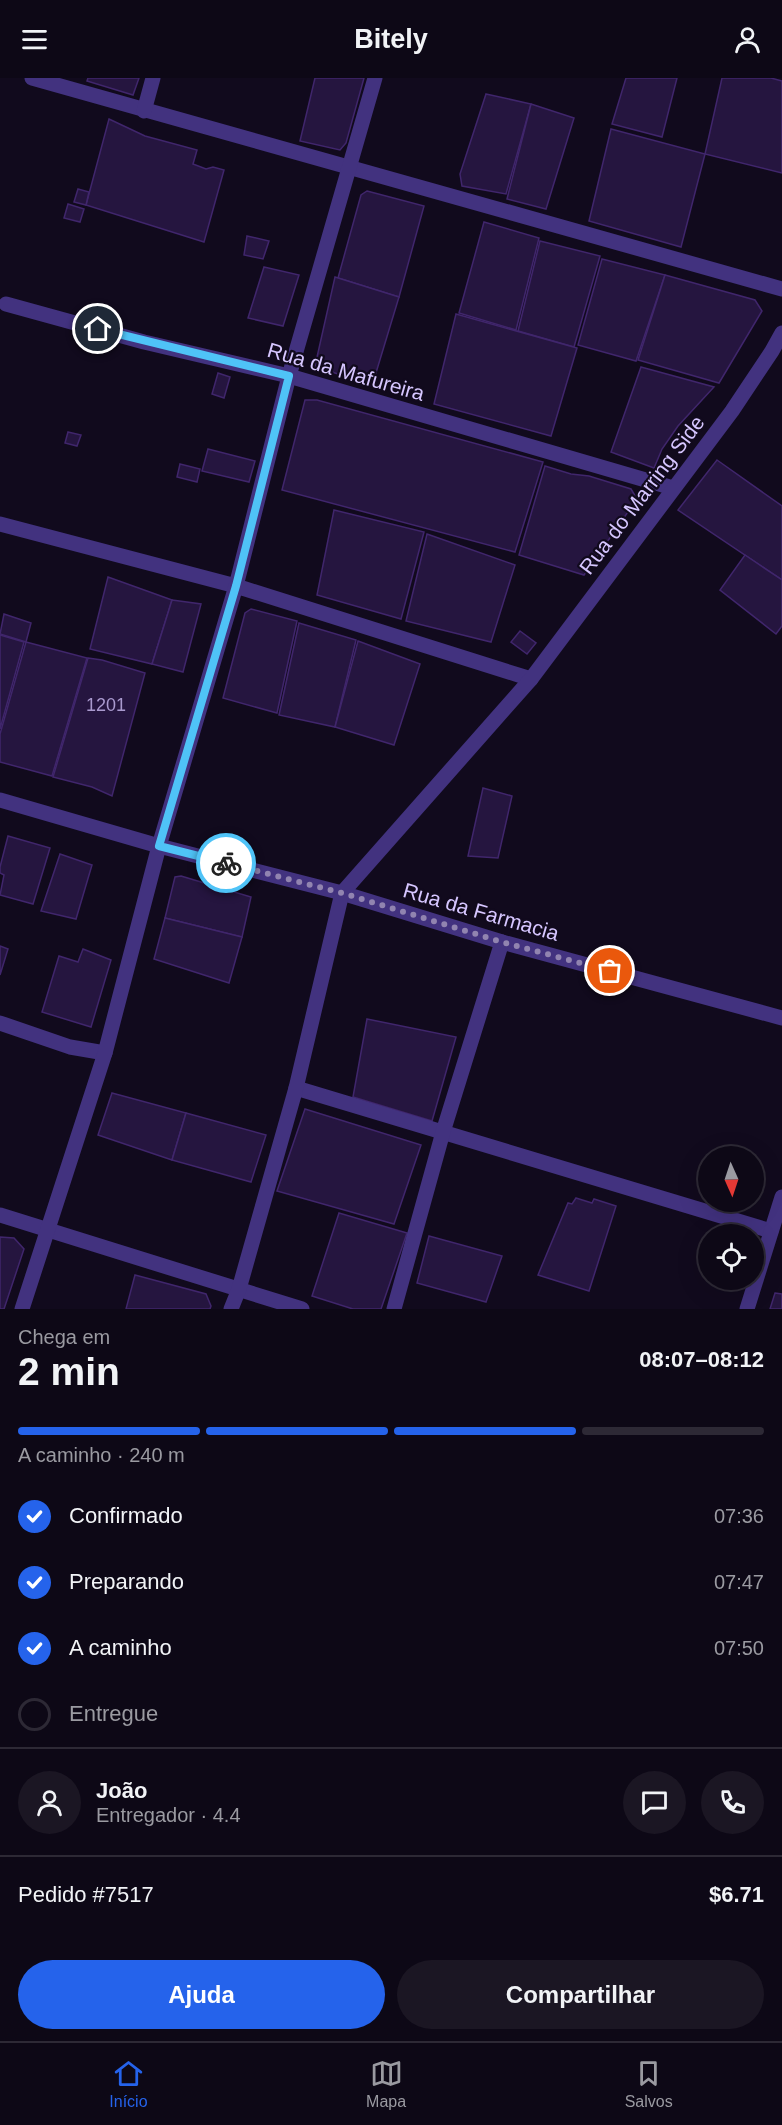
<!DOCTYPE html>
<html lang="pt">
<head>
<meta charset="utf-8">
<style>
  body { margin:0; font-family:Arial,sans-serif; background:#1b1623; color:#f1f3f6; height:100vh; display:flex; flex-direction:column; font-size:22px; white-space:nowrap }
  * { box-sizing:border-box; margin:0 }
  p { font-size:20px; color:#9a9aa1 }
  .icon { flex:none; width:33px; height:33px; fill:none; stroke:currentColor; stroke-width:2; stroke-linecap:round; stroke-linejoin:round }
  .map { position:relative; height:1231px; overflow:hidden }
  .panel { display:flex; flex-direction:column; background:#0d0816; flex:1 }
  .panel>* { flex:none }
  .needle { width:39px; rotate:177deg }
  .controls { position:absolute; left:698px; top:1068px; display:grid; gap:12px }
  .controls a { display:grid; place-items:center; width:66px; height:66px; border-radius:50%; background:#0d0816; box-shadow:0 6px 24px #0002,0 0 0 2px #2d2935; font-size:30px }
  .pin { position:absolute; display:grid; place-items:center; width:51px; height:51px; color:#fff; margin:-26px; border:3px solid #fff; border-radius:50%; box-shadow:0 2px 6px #0007 }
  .courier { position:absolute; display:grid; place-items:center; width:60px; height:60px; margin:-30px; border:4px solid #4fc3f7; border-radius:50%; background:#fff; color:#222; box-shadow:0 2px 8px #0007 }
  .overview em { font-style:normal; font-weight:700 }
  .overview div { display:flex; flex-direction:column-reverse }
  .overview { display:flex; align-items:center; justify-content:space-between; height:102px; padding:0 18px }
  h1 { font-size:39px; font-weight:700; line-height:45px }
  .bar { display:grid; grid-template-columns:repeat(4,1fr); gap:9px 6px; align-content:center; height:72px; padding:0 18px }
  .bar i { height:8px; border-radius:4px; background:#2d2935 }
  .bar .on { background:#2563eb }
  .bar p { grid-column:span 4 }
  .line { display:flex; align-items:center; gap:15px; padding:0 18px; border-top:2px solid #2d2935 }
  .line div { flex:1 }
  .round { display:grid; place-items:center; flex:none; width:63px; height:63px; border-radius:32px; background:#1b1623 }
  ol { padding:0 18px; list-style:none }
  li { display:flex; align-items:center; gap:18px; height:66px }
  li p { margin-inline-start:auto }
  li .icon { padding:6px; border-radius:50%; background:#2563eb; color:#fff; stroke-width:4 }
  li:last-child { color:#9a9aa1 }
  li i { width:33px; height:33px; border:3px solid #2d2935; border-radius:50% }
  .primary-button { display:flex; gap:12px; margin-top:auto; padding:12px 18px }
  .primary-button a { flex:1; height:69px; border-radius:36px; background:#2563eb; color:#fff; font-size:24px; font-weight:700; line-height:69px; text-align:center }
  .primary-button a+a { background:#1b1623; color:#f1f3f6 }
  header { display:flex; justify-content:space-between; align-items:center; height:78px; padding:0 18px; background:#0d0816; font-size:27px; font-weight:700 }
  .dock { display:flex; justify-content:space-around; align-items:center; height:84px; border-top:2px solid #2d2935; background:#0d0816; font-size:16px; color:#9a9aa1 }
  .dock a { display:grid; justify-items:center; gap:3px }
  .dock .on { color:#2563eb }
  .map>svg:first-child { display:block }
  .building { fill:#25153f; stroke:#40266c; stroke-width:1.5 }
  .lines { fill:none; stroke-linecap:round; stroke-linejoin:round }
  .minor { stroke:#42327f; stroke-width:15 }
  .done { stroke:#9184b0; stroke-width:6; stroke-dasharray:0 10.8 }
  .route { stroke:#4fc3f7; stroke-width:8 }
  .labels { text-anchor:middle; stroke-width:4.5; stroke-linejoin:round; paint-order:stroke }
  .number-label { font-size:18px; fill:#aa9acf }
  .street-label { font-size:21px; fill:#d6c6ff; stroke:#110a1d }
</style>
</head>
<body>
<header><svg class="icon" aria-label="menu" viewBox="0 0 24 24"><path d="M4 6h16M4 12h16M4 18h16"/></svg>Bitely<svg class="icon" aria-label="person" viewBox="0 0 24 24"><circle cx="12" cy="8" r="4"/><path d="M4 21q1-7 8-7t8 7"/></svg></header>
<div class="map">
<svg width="782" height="1231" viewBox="0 0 782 1231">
  <rect width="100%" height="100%" fill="#110a1d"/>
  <g class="building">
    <polygon points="88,0 139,0 133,17 87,3"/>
    <polygon points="315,0 364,0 346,65 340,72 300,63"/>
    <polygon points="626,0 677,0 662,59 612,46"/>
    <polygon points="722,0 771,0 782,3 782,95 705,76"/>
    <polygon points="486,16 531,26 506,116 462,108 460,96"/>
    <polygon points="531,26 574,40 546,131 507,121"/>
    <polygon points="109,41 145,58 197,72 193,86 206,91 213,89 224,92 204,164 86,127"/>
    <polygon points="611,51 705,76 681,169 589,143"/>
    <polygon points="78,111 89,114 86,127 74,124"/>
    <polygon points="367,113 424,128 399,219 338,200 361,117"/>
    <polygon points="68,126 84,131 80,144 64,140"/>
    <polygon points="484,144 539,160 516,252 459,235"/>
    <polygon points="247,158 269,163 263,181 244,177"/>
    <polygon points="540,163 600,178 574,269 518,253"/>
    <polygon points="602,181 665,197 636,283 578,267"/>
    <polygon points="264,189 299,197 283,248 248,240"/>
    <polygon points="665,197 755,222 762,233 719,305 638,282"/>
    <polygon points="335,199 399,219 372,308 315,288"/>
    <polygon points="456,236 577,270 551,358 434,326"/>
    <polygon points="641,289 714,309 678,348 662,371 654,390 611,374"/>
    <polygon points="218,295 230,299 224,320 212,316"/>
    <polygon points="305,322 317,322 543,384 515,474 282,412"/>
    <polygon points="68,354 81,357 77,368 65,365"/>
    <polygon points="208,371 255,383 249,404 202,393"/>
    <polygon points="717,382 782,428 782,502 678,432"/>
    <polygon points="180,386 200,391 197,404 177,399"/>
    <polygon points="545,388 571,396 589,398 631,411 637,421 584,497 519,477"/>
    <polygon points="334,432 424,454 401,541 317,517"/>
    <polygon points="427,456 515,487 491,564 406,543"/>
    <polygon points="745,477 782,502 782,548 776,556 720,512"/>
    <polygon points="108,499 172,522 152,586 90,571"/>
    <polygon points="172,522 201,526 183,594 152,586"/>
    <polygon points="251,531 297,543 277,635 223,620 245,535"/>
    <polygon points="4,536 31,545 26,564 0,556"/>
    <polygon points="299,545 356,562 335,649 279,637"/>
    <polygon points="520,553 536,565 527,576 511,564"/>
    <polygon points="0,557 24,564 0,651"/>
    <polygon points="358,563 420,586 394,667 335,649"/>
    <polygon points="26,564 87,580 52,698 0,684 0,656"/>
    <polygon points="88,580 102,582 145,595 112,718 92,709 53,699"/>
    <polygon points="483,710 512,718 498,780 468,778"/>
    <polygon points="8,758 50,770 33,826 0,817 4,797 0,795 0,789"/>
    <polygon points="60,776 92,787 76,841 41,833"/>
    <polygon points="181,798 251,819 242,859 165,840 175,799"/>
    <polygon points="165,840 242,859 229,905 154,881"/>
    <polygon points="0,868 8,871 0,897"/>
    <polygon points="83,871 111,882 91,949 42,934 59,878 78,884"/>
    <polygon points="367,941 456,959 432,1043 353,1019"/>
    <polygon points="112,1015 186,1035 172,1082 98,1057"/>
    <polygon points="305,1031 421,1067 394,1146 277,1113"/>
    <polygon points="186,1035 266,1057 251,1104 172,1082"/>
    <polygon points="576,1120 592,1125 594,1121 616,1128 589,1213 538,1197 568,1125 572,1126"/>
    <polygon points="339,1135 407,1155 381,1231 353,1231 312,1218"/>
    <polygon points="429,1158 502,1178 486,1224 417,1205"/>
    <polygon points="0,1159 14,1160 24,1171 4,1231 0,1231"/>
    <polygon points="135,1197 206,1216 211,1228 210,1231 126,1231"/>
    <polygon points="775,1215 782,1216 782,1231 770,1231"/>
  </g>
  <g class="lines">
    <g class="minor">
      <polyline points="32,0 782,211"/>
      <polyline points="144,33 153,0"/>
      <polyline points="6,226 144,264 289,298 673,410"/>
      <polyline points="0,446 236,508 289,298 375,0"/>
      <polyline points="0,722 159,768 342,815 502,864 782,940"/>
      <polyline points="0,945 70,969 105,975"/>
      <polyline points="296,1010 771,1153"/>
      <polyline points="0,1137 302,1231"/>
      <polyline points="22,1231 105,975 159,768 236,508 531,601"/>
      <polyline points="231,1231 239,1211 296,1010 342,815 531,601 732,333 772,273 782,255"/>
      <polyline points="394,1231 443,1054 502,864"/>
      <polyline points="747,1231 782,1119"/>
    </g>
  </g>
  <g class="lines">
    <polyline class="done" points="226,785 342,815 502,864 610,893"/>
    <polyline class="route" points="98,251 289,298 236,508 159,768 226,785"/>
  </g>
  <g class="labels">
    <g class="number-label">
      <text x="106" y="633">1201</text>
    </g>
    <g class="street-label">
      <text transform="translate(346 294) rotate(16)" y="7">Rua da Mafureira</text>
      <text transform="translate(642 417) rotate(-53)" y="7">Rua do Marring Side</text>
      <text transform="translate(481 834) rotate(16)" y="7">Rua da Farmacia</text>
    </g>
  </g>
</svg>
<div class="controls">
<a><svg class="needle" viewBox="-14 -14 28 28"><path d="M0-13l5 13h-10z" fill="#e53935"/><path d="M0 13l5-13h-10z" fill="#9a9aa1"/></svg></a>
<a><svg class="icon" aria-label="locate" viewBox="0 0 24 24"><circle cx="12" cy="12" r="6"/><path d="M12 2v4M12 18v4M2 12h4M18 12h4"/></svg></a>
</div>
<div class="pin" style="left:610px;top:893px;background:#ea580c"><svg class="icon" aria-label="bag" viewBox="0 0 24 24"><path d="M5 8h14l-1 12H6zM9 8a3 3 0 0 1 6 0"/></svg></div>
<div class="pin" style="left:98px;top:251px;background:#1f2937"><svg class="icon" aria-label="home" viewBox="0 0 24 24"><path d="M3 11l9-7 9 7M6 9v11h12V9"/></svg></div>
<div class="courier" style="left:226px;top:785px"><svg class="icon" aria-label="bike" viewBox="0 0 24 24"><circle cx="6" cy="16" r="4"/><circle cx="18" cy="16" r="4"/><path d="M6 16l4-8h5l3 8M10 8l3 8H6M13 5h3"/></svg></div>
</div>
<section class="panel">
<div class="overview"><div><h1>2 min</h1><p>Chega em</p></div><em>08:07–08:12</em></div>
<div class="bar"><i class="on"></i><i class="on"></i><i class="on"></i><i></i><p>A caminho · 240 m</p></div>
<ol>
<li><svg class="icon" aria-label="check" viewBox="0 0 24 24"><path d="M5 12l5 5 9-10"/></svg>Confirmado<p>07:36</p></li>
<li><svg class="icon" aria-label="check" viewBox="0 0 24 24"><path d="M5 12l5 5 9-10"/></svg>Preparando<p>07:47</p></li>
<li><svg class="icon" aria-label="check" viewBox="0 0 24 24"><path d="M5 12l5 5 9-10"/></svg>A caminho<p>07:50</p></li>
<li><i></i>Entregue</li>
</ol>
<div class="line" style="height:108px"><a class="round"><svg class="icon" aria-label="person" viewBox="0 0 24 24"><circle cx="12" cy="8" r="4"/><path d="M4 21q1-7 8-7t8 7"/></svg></a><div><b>João</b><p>Entregador · 4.4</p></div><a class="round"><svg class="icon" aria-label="chat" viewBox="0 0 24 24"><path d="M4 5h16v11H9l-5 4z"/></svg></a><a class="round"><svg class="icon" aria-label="phone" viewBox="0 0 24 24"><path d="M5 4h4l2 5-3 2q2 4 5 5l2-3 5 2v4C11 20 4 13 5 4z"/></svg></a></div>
<div class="line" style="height:78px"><div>Pedido #7517</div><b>$6.71</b></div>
<div class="primary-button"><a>Ajuda</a><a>Compartilhar</a></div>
</section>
<nav class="dock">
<a class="on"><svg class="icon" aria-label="home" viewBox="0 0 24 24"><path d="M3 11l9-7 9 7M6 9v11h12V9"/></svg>Início</a>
<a><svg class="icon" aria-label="map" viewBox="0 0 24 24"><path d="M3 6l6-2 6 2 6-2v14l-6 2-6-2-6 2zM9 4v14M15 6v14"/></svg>Mapa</a>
<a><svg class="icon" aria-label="saved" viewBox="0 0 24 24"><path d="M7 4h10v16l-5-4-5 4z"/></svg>Salvos</a>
</nav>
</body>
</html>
